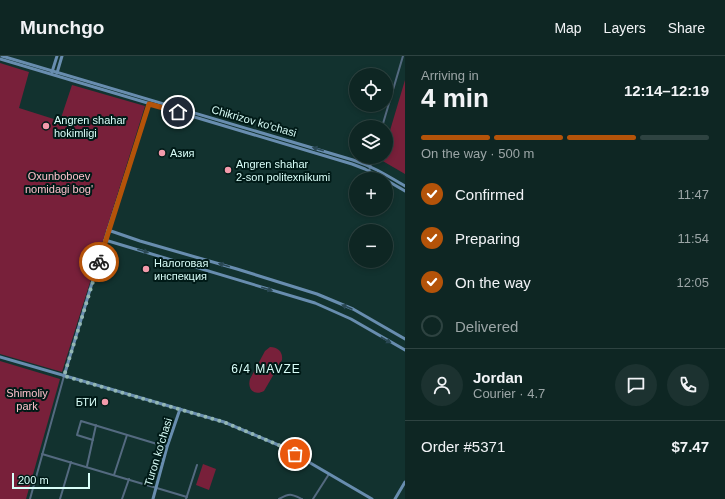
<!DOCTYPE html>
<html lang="en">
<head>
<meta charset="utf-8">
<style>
  body { margin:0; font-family:Arial,sans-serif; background:#1c3230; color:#f1f3f6; height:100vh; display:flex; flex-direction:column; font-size:15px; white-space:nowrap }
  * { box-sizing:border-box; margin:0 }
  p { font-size:13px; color:#9ba5a6 }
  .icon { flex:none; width:22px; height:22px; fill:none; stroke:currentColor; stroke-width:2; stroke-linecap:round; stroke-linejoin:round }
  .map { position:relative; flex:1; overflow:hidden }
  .details { display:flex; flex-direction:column; background:#0e2623; width:320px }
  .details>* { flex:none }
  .controls { position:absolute; left:349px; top:12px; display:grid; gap:8px }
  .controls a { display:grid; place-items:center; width:44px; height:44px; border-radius:50%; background:#0e2623; box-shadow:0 2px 6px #0003,0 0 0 1px #2e4341; font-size:20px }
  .scale { position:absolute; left:12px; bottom:10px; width:78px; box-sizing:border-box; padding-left:4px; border:2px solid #d9fef9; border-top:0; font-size:11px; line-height:14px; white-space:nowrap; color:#d9fef9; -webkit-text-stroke:3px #001a17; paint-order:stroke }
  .pin { position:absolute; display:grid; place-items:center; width:34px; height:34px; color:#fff; margin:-17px; border:2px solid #fff; border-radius:50%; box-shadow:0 1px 4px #0007 }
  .courier { position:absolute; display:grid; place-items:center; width:40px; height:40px; margin:-20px; border:3px solid #b45309; border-radius:50%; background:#fff; color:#222; box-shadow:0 1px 5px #0007 }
  .head em { font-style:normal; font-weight:700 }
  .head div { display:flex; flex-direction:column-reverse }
  .head { display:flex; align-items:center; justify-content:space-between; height:68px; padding:0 16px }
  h1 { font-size:26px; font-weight:700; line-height:30px }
  .bar { display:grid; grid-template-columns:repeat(4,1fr); gap:6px 4px; align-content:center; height:48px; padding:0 16px }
  .bar i { height:5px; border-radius:3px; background:#2e4341 }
  .bar .selected { background:#b45309 }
  .bar p { grid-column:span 4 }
  .line { display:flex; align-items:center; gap:10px; padding:0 16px; border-top:1px solid #2e4341 }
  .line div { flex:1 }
  .round { display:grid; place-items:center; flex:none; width:42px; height:42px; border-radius:21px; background:#1c3230 }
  ol { padding:0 16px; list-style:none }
  li { display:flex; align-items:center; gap:12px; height:44px }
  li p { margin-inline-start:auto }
  li .icon { padding:4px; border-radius:50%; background:#b45309; color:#fff; stroke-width:4 }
  li:last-child { color:#9ba5a6 }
  li i { width:22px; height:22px; border:2px solid #2e4341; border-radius:50% }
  header { display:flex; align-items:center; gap:24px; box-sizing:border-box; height:56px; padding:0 20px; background:#0e2623; border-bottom:1px solid #2e4341 }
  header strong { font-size:19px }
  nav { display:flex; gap:22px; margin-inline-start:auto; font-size:14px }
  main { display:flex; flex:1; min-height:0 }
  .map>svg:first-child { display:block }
  .green { fill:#78203a }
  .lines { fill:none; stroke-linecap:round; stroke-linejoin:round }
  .street { stroke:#546a80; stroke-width:2 }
  .secondary { stroke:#688daf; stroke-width:3 }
  .oneway { fill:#2a4854 }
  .done { stroke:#93b7b2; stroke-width:4; stroke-dasharray:0 7.2 }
  .route { stroke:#b45309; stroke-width:5 }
  .poi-dot { fill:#f39aab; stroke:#001a17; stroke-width:1.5 }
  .labels { text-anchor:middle; stroke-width:4; stroke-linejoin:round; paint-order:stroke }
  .poi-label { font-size:11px; fill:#d9fef9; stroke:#001a17; text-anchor:start }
  .street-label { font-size:11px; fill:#d9fef9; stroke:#001a17 }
  .park-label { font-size:11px; fill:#fbc0ca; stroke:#001a17 }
  .neighbourhood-label { font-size:12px; letter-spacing:1px; fill:#d9fef9; stroke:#001a17 }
</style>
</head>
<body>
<header>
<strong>Munchgo</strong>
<nav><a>Map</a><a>Layers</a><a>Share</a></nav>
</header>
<main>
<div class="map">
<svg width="405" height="443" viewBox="0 0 405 443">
  <rect width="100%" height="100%" fill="#12322f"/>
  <g class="green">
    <polygon points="0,7 29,16 19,52 60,65 72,29 145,50 62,316 0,298"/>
    <polygon points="405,24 405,118 381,104 382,101 386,101 386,88"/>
    <path d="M270,291C278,291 283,296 282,304L264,335C255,340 247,334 250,323L265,295Z"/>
    <polygon points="0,305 60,323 26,443 0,443"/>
    <polygon points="203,408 216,413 209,434 196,429"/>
  </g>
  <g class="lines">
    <g class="street">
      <polyline points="382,71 403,0"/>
      <polyline points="369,115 373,101"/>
      <polyline points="93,384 77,379 81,365 167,391"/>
      <polyline points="42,398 187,441"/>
      <polyline points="87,410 96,369"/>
      <polyline points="114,419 127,379"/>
      <polyline points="30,443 64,320"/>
      <polyline points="60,443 71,406"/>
      <polyline points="122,443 129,423"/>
      <polyline points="186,443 197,409"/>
      <path d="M279,443C290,437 291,438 302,443"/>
      <polyline points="313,443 329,418"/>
    </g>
    <g class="secondary">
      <path d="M2,0L353,104C372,110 388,120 405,130"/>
      <polyline points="0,3 352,108 365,113 384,123"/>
      <polyline points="52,16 57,0"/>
      <polyline points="57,17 62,0"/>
      <polyline points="386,124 405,135"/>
      <polyline points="108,174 140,185 237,213 317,238 353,253 405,283"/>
      <polyline points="105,184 315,247 351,263 405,294"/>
      <polyline points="0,301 224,366 283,391 372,443"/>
      <polyline points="64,320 108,174 149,48"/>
      <polyline points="153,443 167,391 180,353"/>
      <polyline points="395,443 405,426"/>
    </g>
  </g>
  <defs><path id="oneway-solid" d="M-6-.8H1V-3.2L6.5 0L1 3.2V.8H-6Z"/></defs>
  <g class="oneway">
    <use href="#oneway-solid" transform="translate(318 93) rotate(-164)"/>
    <use href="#oneway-solid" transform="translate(143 195) rotate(17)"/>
    <use href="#oneway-solid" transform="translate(224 209) rotate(-164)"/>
    <use href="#oneway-solid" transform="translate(267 233) rotate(17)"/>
    <use href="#oneway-solid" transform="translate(347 251) rotate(-157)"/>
    <use href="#oneway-solid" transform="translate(386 284) rotate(30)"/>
  </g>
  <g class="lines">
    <polyline class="done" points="99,206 64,320 224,366 283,391 295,398"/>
    <polyline class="route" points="99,206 149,48 178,56"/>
  </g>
  <g class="poi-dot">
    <circle cx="46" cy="70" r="4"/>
    <circle cx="162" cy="97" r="4"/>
    <circle cx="228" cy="114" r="4"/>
    <circle cx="146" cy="213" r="4"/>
    <circle cx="105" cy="346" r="4"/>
  </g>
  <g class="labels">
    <g class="poi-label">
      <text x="54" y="68">Angren shahar<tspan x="54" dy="13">hokimligi</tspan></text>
      <text x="170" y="101">Азия</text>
      <text x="236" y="112">Angren shahar<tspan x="236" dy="13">2-son politexnikumi</tspan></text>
      <text x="154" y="211">Налоговая<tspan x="154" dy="13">инспекция</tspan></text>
      <text x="97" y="350" text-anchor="end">БТИ</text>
    </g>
    <g class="street-label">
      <text transform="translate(254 65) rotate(16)" y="4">Chikrizov ko'chasi</text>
      <text transform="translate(158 396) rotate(-73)" y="4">Turon ko'chasi</text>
    </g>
    <g class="park-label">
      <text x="59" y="124">Oxunboboev<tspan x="59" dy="13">nomidagi bog'</tspan></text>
      <text x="27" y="341">Shimoliy<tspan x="27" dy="13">park</tspan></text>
    </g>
    <g class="neighbourhood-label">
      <text x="266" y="317">6/4 MAVZE</text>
    </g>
  </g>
</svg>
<div class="controls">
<a><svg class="icon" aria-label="locate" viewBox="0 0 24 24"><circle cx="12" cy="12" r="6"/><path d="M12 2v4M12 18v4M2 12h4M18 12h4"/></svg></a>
<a><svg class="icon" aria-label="layers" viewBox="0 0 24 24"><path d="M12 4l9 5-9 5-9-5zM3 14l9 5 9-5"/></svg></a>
<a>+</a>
<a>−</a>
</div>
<div class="scale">200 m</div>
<div class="pin" style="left:295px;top:398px;background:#ea580c"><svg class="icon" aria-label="bag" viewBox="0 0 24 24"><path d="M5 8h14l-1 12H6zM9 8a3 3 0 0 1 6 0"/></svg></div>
<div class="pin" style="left:178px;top:56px;background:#1f2937"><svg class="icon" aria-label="home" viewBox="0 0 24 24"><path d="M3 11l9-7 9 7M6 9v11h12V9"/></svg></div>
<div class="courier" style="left:99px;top:206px"><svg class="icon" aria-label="bike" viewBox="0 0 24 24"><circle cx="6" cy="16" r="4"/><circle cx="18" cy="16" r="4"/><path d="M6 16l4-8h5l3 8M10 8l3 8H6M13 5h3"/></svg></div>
</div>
<section class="details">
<div class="head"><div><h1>4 min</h1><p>Arriving in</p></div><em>12:14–12:19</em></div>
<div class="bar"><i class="selected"></i><i class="selected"></i><i class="selected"></i><i></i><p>On the way · 500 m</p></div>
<ol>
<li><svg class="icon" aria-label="check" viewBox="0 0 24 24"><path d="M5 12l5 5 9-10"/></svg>Confirmed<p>11:47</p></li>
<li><svg class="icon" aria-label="check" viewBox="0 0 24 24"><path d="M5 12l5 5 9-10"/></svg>Preparing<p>11:54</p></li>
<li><svg class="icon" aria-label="check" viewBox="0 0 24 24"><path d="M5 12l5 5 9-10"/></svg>On the way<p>12:05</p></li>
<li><i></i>Delivered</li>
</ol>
<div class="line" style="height:72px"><a class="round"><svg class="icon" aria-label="person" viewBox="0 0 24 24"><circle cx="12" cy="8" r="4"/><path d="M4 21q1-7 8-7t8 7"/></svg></a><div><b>Jordan</b><p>Courier · 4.7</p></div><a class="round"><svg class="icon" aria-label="chat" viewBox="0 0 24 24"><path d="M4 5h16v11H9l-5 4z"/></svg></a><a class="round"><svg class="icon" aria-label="phone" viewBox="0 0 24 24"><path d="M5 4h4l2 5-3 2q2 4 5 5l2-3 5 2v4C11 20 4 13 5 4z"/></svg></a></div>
<div class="line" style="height:52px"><div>Order #5371</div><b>$7.47</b></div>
</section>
</main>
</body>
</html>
